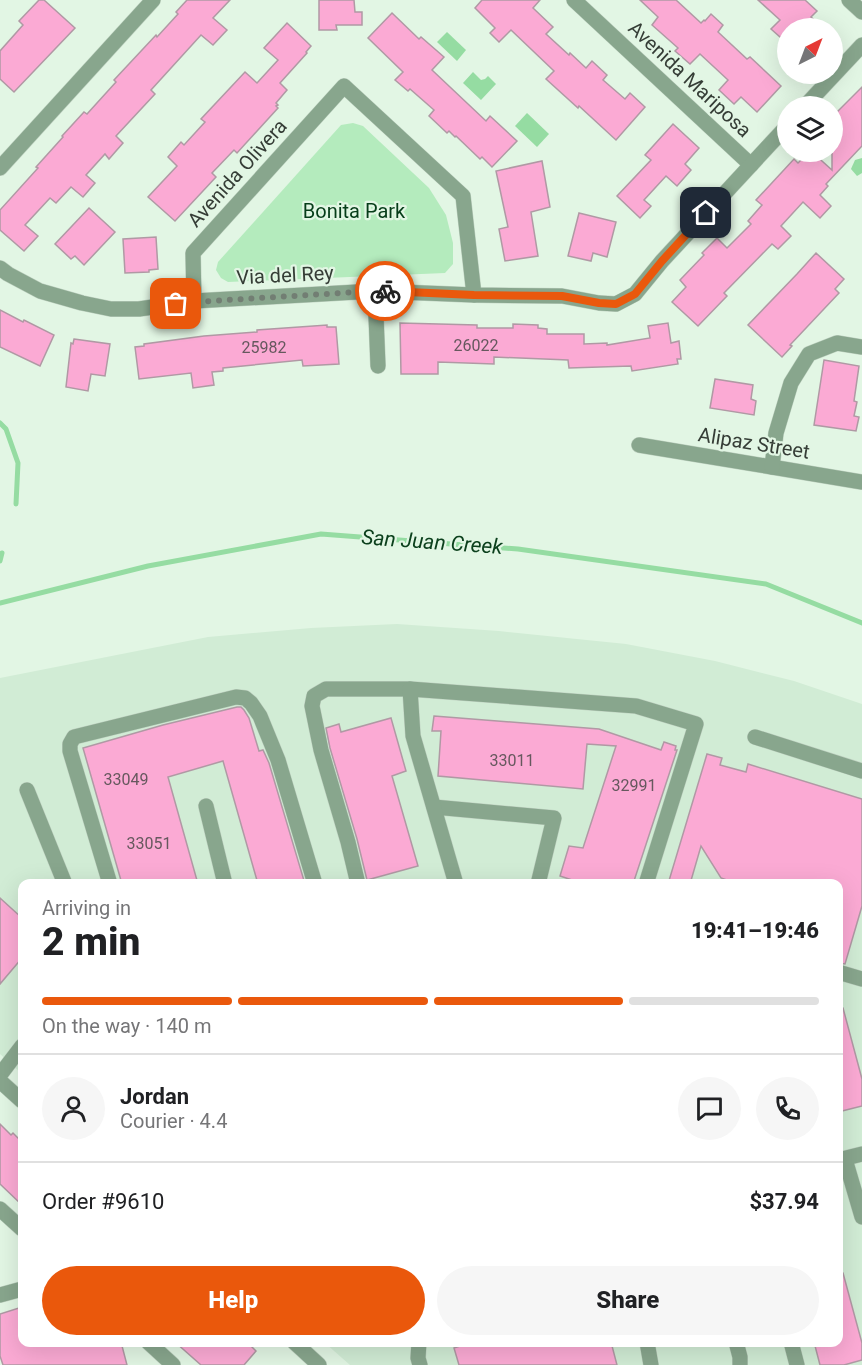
<!DOCTYPE html>
<html lang="en">
<head>
<meta charset="utf-8">
<style>
  body { margin:0; font-family:Roboto,sans-serif; background:#f6f6f6; color:#202124; height:100vh; display:flex; flex-direction:column; font-size:22px; white-space:nowrap }
  * { box-sizing:border-box; margin:0 }
  p { font-size:20px; color:#757577 }
  .icon { flex:none; width:33px; height:33px; fill:none; stroke:currentColor; stroke-width:2; stroke-linecap:round; stroke-linejoin:round }
  .map { position:relative; flex:1; overflow:hidden }
  .side { position:absolute; left:18px; top:879px; width:825px; height:468px; display:flex; flex-direction:column; background:#fff; border-radius:12px; box-shadow:0 6px 24px #0002 }
  .side>* { flex:none }
  .needle { width:39px; rotate:42deg }
  .tools { position:absolute; left:777px; top:18px; display:grid; gap:12px }
  .tools a { display:grid; place-items:center; width:66px; height:66px; border-radius:50%; background:#fff; box-shadow:0 6px 24px #0002; font-size:30px }
  .pin { position:absolute; display:grid; place-items:center; width:51px; height:51px; color:#fff; margin:-26px; border-radius:12px; box-shadow:0 3px 9px #0006 }
  .courier { position:absolute; display:grid; place-items:center; width:60px; height:60px; margin:-30px; border:4px solid #ea580c; border-radius:50%; background:#fff; color:#222; box-shadow:0 2px 8px #0007 }
  .headline em { font-style:normal; font-weight:800 }
  .headline div { display:flex; flex-direction:column-reverse }
  .headline { display:flex; align-items:center; justify-content:space-between; height:102px; padding:0 24px }
  h1 { font-size:39px; font-weight:800; line-height:45px }
  .bar { display:grid; grid-template-columns:repeat(4,1fr); gap:9px 6px; align-content:center; height:72px; padding:0 24px }
  .bar i { height:8px; border-radius:4px; background:#e0e0e0 }
  .bar .selected { background:#ea580c }
  .bar p { grid-column:span 4 }
  .line { display:flex; align-items:center; gap:15px; padding:0 24px; border-top:2px solid #e0e0e0 }
  .line div { flex:1 }
  .round { display:grid; place-items:center; flex:none; width:63px; height:63px; border-radius:32px; background:#f6f6f6 }
  .button { display:flex; gap:12px; margin-top:auto; padding:12px 24px }
  .button a { flex:1; height:69px; border-radius:36px; background:#ea580c; color:#fff; font-size:24px; font-weight:800; line-height:69px; text-align:center }
  .button a+a { background:#f6f6f6; color:#202124 }
  .map>svg:first-child { display:block }
  .built { fill:#d1ecd5 }
  .green { fill:#b4ebbd }
  .water { fill:#95dca2 }
  .lines { fill:none; stroke-linecap:round; stroke-linejoin:round }
  .stream { stroke:#95dca2; stroke-width:5 }
  .building { fill:#fbaad4; stroke:#b099a4; stroke-width:1.5 }
  .minor-casing { stroke:#bfd1c1; stroke-width:16 }
  .minor { stroke:#88a68d; stroke-width:15 }
  .done { stroke:#727e73; stroke-width:6; stroke-dasharray:0 10.8 }
  .route { stroke:#ea580c; stroke-width:8 }
  .labels { text-anchor:middle; stroke-width:4.5; stroke-linejoin:round; paint-order:stroke }
  .number-label { font-size:16px; fill:#66585e }
  .street-label { font-size:20px; fill:#353d36; stroke:#e2f6e4 }
  .park-label { font-size:20px; fill:#063d19; stroke:#e2f6e4 }
  .water-label { font-size:21px; font-style:italic; fill:#0b401c; stroke:#e2f6e4 }
</style>
</head>
<body>
<div class="map">
<svg width="862" height="1365" viewBox="0 0 862 1365">
  <rect width="100%" height="100%" fill="#e2f6e4"/>
  <polygon class="built" points="397,624 499,631 626,644 715,661 794,681 862,704 862,1365 350,1365 325,1343 838,1342 838,884 22,884 22,1074 0,1054 0,678 208,637 311,628"/>
  <polygon class="green" points="353,123 363,126 429,188 446,215 453,243 453,264 445,273 228,282 221,278 216,270 218,262 341,125"/>
  <g class="water">
    <polygon points="447,32 466,50 457,61 437,42"/>
    <polygon points="473,72 481,80 485,79 488,76 496,84 481,100 463,83"/>
    <polygon points="527,113 549,134 537,147 515,126"/>
    <polygon points="862,158 862,173 857,176 851,169 855,160"/>
  </g>
  <g class="lines">
    <g class="stream">
      <polyline points="0,423 6,429 18,463 16,504"/>
      <polyline points="0,561 2,553"/>
      <polyline points="0,603 148,566 321,534 518,549 766,584 862,623"/>
    </g>
  </g>
  <g class="building">
    <polygon points="39,0 44,0 75,28 14,92 0,79 0,51 23,25 19,21"/>
    <polygon points="187,0 230,0 213,18 227,30 213,45 201,35 151,90 155,94 116,136 123,143 109,159 105,154 86,175 95,183 83,197 71,187 56,203 50,198 25,225 38,236 24,251 0,230 0,210 38,168 36,167 63,137 62,136 84,112 87,114 116,82 114,80 156,35 157,37 178,14 176,12"/>
    <polygon points="319,0 354,0 355,12 362,12 362,25 336,25 337,30 319,30"/>
    <polygon points="482,0 540,0 533,8 553,27 546,34 569,55 570,53 586,68 592,61 607,75 603,80 625,99 630,93 645,107 616,140 579,106 578,108 546,79 554,71 511,30 499,42 490,33 495,28 475,8"/>
    <polygon points="640,0 676,0 701,23 704,20 705,21 711,14 723,25 718,32 747,59 750,57 781,86 757,112 741,97 734,104 719,90 728,80 700,54 690,64 675,51 678,48 652,25 658,17"/>
    <polygon points="758,0 805,0 817,11 811,17 823,28 788,28 788,44 771,29 780,20"/>
    <polygon points="392,13 419,39 421,37 444,57 432,70 486,121 490,116 517,141 492,167 482,157 480,159 456,136 455,137 449,131 447,133 429,116 434,110 410,89 408,91 395,80 403,72 368,38"/>
    <polygon points="287,23 311,46 306,52 307,53 280,83 287,90 276,103 278,105 276,106 278,108 237,153 234,150 212,173 216,177 175,221 148,197 177,166 168,157 181,142 184,145 205,122 201,119 245,72 257,83 278,60 264,48"/>
    <polygon points="862,87 862,146 826,184 828,186 820,195 831,206 820,218 803,202 781,226 791,236 778,249 772,244 724,293 727,296 698,326 672,302 686,287 680,280 704,255 702,253 717,238 727,248 751,224 748,221 762,205 756,200 794,159 798,163 809,152 812,152 832,170 832,136 841,127 832,120 832,117"/>
    <polygon points="673,124 699,148 685,164 691,170 677,186 666,176 644,200 651,206 640,218 617,196 651,160 645,155"/>
    <polygon points="542,161 550,207 531,212 538,256 505,261 499,229 508,227 496,171"/>
    <polygon points="89,208 115,232 84,265 75,256 71,259 55,244"/>
    <polygon points="579,213 616,222 607,257 593,253 591,261 568,256"/>
    <polygon points="156,237 158,269 149,270 149,272 125,273 123,239"/>
    <polygon points="816,253 844,279 835,289 839,293 790,345 792,346 782,357 748,325 797,274"/>
    <polygon points="0,310 23,322 24,320 54,335 40,366 0,347"/>
    <polygon points="400,323 477,325 477,328 513,328 513,324 538,325 538,328 547,329 547,334 584,334 584,344 607,343 607,345 650,338 648,326 668,323 671,343 679,341 681,359 677,359 678,364 632,371 631,366 569,368 568,360 494,357 494,364 438,362 438,374 401,374"/>
    <polygon points="327,325 327,327 336,327 339,364 303,366 302,360 223,368 223,371 212,372 214,385 193,388 191,373 139,379 135,347 144,346 144,344 204,336 257,332 257,330"/>
    <polygon points="74,339 110,344 105,376 91,374 88,391 66,387 71,343 73,344"/>
    <polygon points="824,360 859,366 854,401 857,402 854,416 859,417 856,431 814,425"/>
    <polygon points="715,379 753,385 751,399 756,401 754,415 710,408"/>
    <polygon points="237,707 241,707 244,710 249,718 259,751 263,750 269,763 305,884 258,884 223,761 168,777 198,884 122,884 83,748 163,725"/>
    <polygon points="434,716 599,729 661,750 664,742 676,746 675,750 677,750 633,884 584,884 560,876 569,846 583,848 616,746 587,744 583,789 438,776 441,731 432,731"/>
    <polygon points="391,718 406,771 392,776 418,866 367,880 357,839 330,748 326,728 339,724 341,732"/>
    <polygon points="707,754 722,758 720,765 746,772 748,764 862,799 862,906 845,964 838,963 838,884 738,884 721,878 701,846 690,884 668,884"/>
    <polygon points="0,898 22,918 22,958 0,984"/>
    <polygon points="843,1008 862,1079 862,1106 838,1112 838,1009"/>
    <polygon points="0,1124 11,1135 13,1133 22,1142 22,1205 0,1184"/>
    <polygon points="843,1273 862,1343 862,1360 844,1365 820,1365 814,1342 838,1342 838,1274"/>
    <polygon points="22,1307 22,1342 121,1342 127,1365 3,1365 0,1356 0,1314"/>
    <polygon points="175,1342 247,1342 256,1351 244,1365 201,1365"/>
    <polygon points="472,1342 611,1342 617,1365 459,1365 454,1348"/>
  </g>
  <g class="lines">
    <g class="minor-casing">
      <g id="minor">
        <polyline points="574,0 751,165"/>
        <polyline points="849,0 862,12"/>
        <polyline points="805,106 862,45"/>
        <polyline points="0,168 153,0"/>
        <polyline points="0,268 8,274 40,291 82,303 111,309 139,309 194,301 375,291 474,295 562,296 599,303 616,304 635,294 662,261 788,125"/>
        <polyline points="375,291 378,366"/>
        <polyline points="194,301 193,253 344,86 463,196 474,295"/>
        <polyline points="639,445 862,482"/>
        <polyline points="772,467 776,433 791,383 809,354 837,343 862,347"/>
        <polyline points="755,737 862,771"/>
        <polyline points="27,790 65,884"/>
        <polyline points="206,806 225,884"/>
        <polyline points="434,807 554,818 538,884"/>
        <polyline points="110,884 70,751 70,744 74,737 236,697 245,698 251,703 260,716 278,760 315,884"/>
        <polyline points="358,884 348,842 321,750 312,706 314,696 326,689 410,689"/>
        <polyline points="456,884 413,736 410,689 636,706 696,724 646,884"/>
        <polyline points="838,972 862,979"/>
        <polyline points="0,1075 22,1046"/>
        <polyline points="0,1081 22,1101"/>
        <polyline points="845,1159 862,1217"/>
        <polyline points="838,1160 862,1154"/>
        <polyline points="0,1209 22,1229"/>
        <polyline points="0,1295 22,1289"/>
        <polyline points="148,1342 173,1365"/>
        <polyline points="294,1342 319,1365"/>
        <polyline points="419,1342 418,1358 420,1365"/>
        <polyline points="647,1342 651,1365"/>
        <polyline points="736,1342 740,1357 740,1365"/>
        <polyline points="791,1342 797,1365"/>
      </g>
    </g>
    <use href="#minor" class="minor"/>
  </g>
  <g class="lines">
    <polyline class="done" points="176,304 194,302 375,291 385,291"/>
    <polyline class="route" points="385,291 474,295 562,296 599,303 616,304 635,294 662,261 706,213"/>
  </g>
  <g class="labels">
    <g class="number-label">
      <text x="476" y="351">26022</text>
      <text x="264" y="353">25982</text>
      <text x="512" y="766">33011</text>
      <text x="126" y="785">33049</text>
      <text x="634" y="791">32991</text>
      <text x="149" y="849">33051</text>
    </g>
    <g class="street-label">
      <text transform="translate(690 79) rotate(43)" y="7">Avenida Mariposa</text>
      <text transform="translate(237 173) rotate(-48)" y="7">Avenida Olivera</text>
      <text transform="translate(285 275) rotate(-3)" y="7">Via del Rey</text>
      <text transform="translate(754 443) rotate(9)" y="7">Alipaz Street</text>
    </g>
    <g class="park-label">
      <text x="354" y="218">Bonita Park</text>
    </g>
    <g class="water-label">
      <text transform="translate(432 542) rotate(4)" y="7">San Juan Creek</text>
    </g>
  </g>
</svg>
<div class="tools">
<a><svg class="needle" viewBox="-14 -14 28 28"><path d="M0-13l5 13h-10z" fill="#e53935"/><path d="M0 13l5-13h-10z" fill="#757577"/></svg></a>
<a><svg class="icon" aria-label="layers" viewBox="0 0 24 24"><path d="M12 4l9 5-9 5-9-5zM3 14l9 5 9-5"/></svg></a>
</div>
<div class="pin" style="left:176px;top:304px;background:#ea580c"><svg class="icon" aria-label="bag" viewBox="0 0 24 24"><path d="M5 8h14l-1 12H6zM9 8a3 3 0 0 1 6 0"/></svg></div>
<div class="pin" style="left:706px;top:213px;background:#1f2937"><svg class="icon" aria-label="home" viewBox="0 0 24 24"><path d="M3 11l9-7 9 7M6 9v11h12V9"/></svg></div>
<div class="courier" style="left:385px;top:291px"><svg class="icon" aria-label="bike" viewBox="0 0 24 24"><circle cx="6" cy="16" r="4"/><circle cx="18" cy="16" r="4"/><path d="M6 16l4-8h5l3 8M10 8l3 8H6M13 5h3"/></svg></div>
<section class="side">
<div class="headline"><div><h1>2 min</h1><p>Arriving in</p></div><em>19:41–19:46</em></div>
<div class="bar"><i class="selected"></i><i class="selected"></i><i class="selected"></i><i></i><p>On the way · 140 m</p></div>
<div class="line" style="height:108px"><a class="round"><svg class="icon" aria-label="person" viewBox="0 0 24 24"><circle cx="12" cy="8" r="4"/><path d="M4 21q1-7 8-7t8 7"/></svg></a><div><b>Jordan</b><p>Courier · 4.4</p></div><a class="round"><svg class="icon" aria-label="chat" viewBox="0 0 24 24"><path d="M4 5h16v11H9l-5 4z"/></svg></a><a class="round"><svg class="icon" aria-label="phone" viewBox="0 0 24 24"><path d="M5 4h4l2 5-3 2q2 4 5 5l2-3 5 2v4C11 20 4 13 5 4z"/></svg></a></div>
<div class="line" style="height:78px"><div>Order #9610</div><b>$37.94</b></div>
<div class="button"><a>Help</a><a>Share</a></div>
</section>
</div>
</body>
</html>
